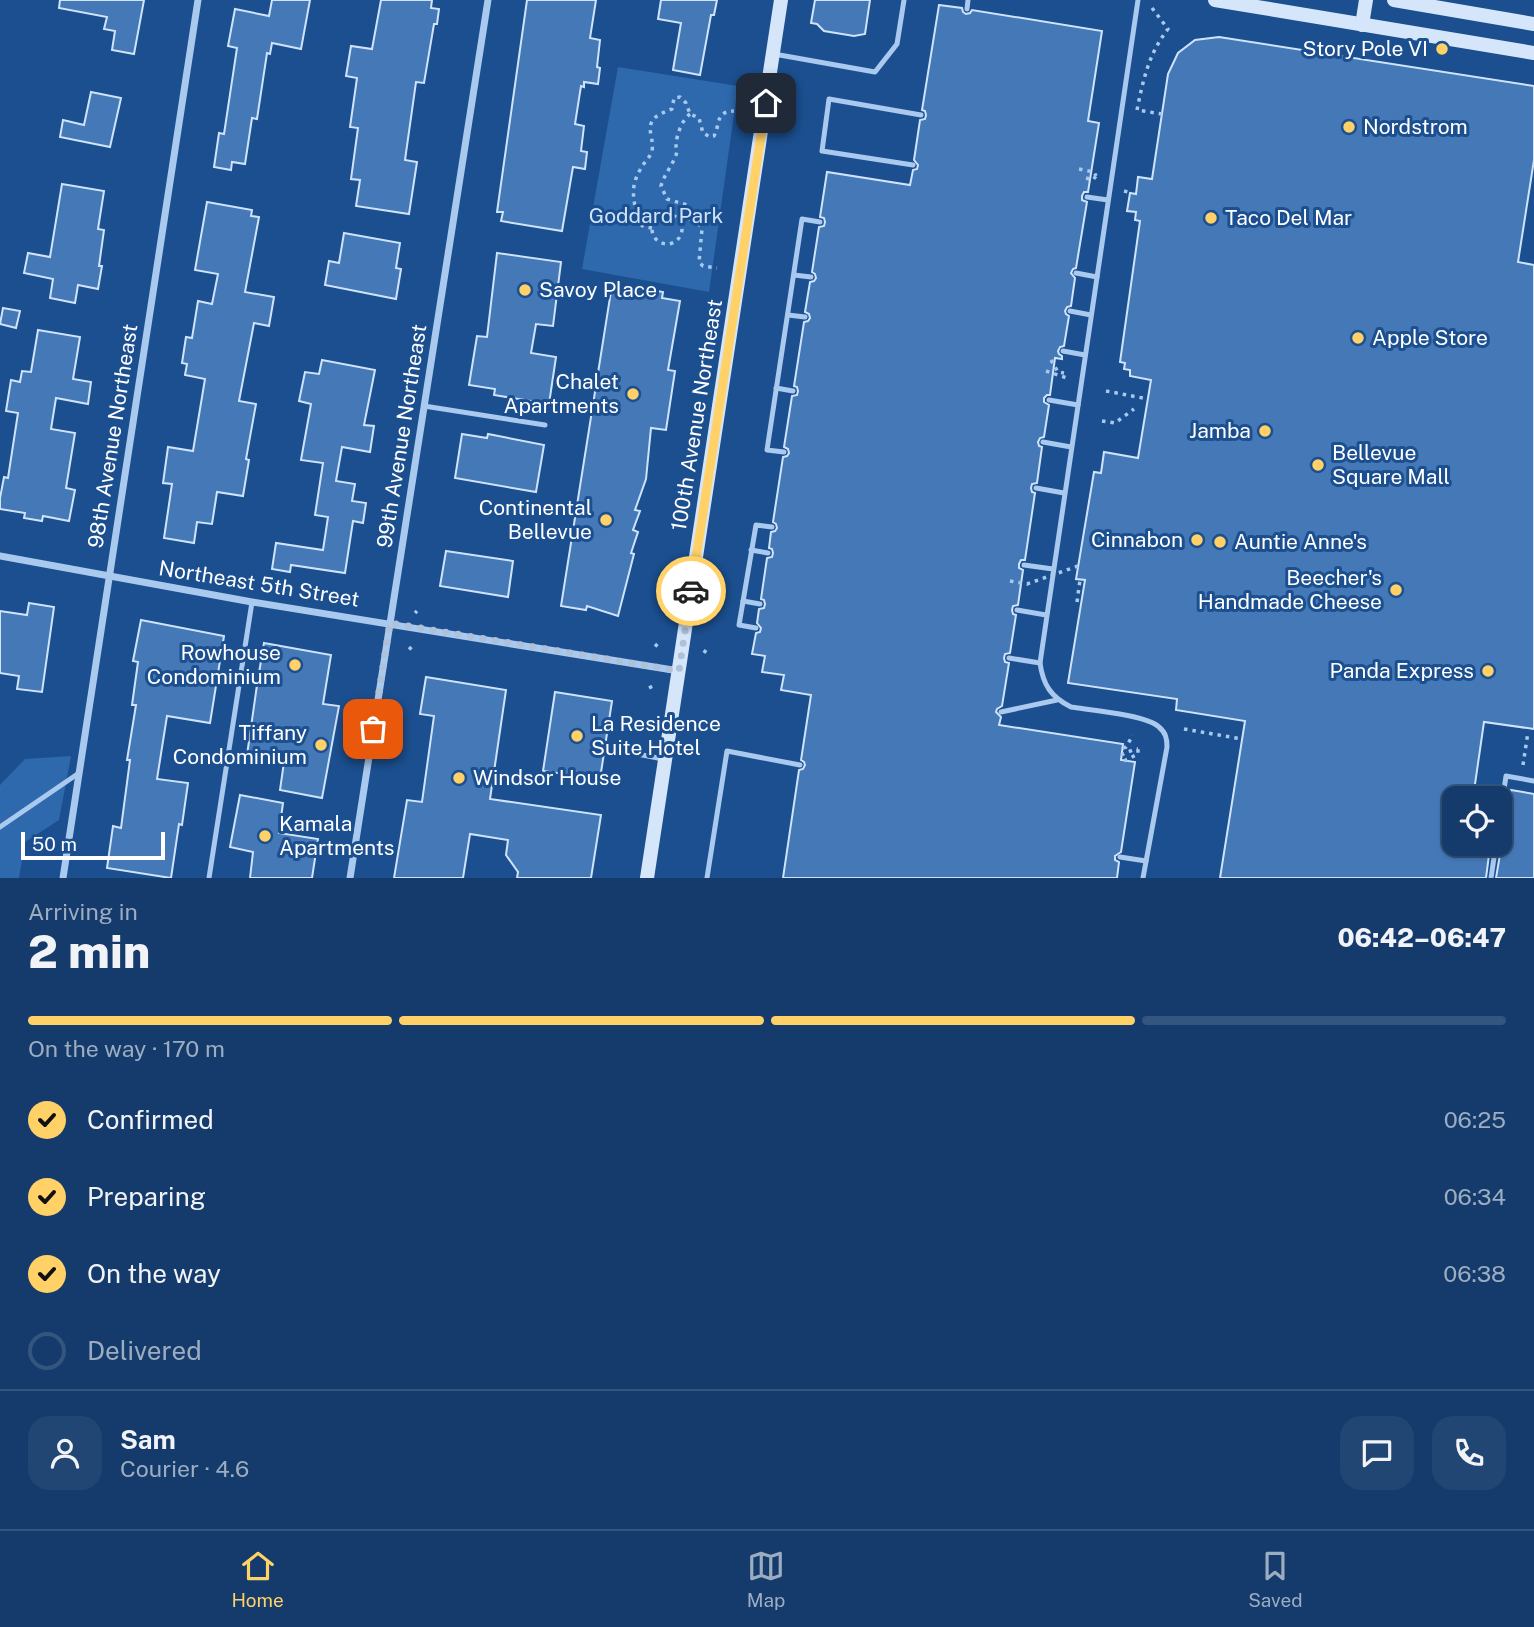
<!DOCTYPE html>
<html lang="en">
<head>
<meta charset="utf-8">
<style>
  body { margin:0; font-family:"Public Sans",sans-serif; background:#214673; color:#f1f3f6; height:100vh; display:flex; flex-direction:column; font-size:26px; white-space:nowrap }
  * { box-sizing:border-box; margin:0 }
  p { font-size:23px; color:#9dadc1 }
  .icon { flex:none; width:38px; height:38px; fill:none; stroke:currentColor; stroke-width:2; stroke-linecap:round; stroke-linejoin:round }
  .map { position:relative; height:878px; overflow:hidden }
  .panel { display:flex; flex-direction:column; background:#143b6b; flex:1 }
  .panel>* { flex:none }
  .buttons { position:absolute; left:1442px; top:786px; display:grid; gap:14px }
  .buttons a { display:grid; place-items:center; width:70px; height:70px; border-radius:14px; background:#143b6b; box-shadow:0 2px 5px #0004,0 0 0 2px #33557e; font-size:35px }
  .scale { position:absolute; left:21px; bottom:18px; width:144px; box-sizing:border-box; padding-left:7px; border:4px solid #fff; border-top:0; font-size:19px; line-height:24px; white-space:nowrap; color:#fff; -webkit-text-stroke:5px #1b4f8f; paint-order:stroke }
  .pin { position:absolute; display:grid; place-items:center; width:60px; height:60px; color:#fff; margin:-30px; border-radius:14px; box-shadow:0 4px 10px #0006 }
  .courier { position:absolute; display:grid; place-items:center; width:70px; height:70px; margin:-35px; border:5px solid #ffd166; border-radius:50%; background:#fff; color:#222; box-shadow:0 2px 9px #0007 }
  .head em { font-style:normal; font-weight:800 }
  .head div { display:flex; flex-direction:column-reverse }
  .head { display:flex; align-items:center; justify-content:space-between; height:119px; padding:0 28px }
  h1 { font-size:46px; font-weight:800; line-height:52px }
  .bar { display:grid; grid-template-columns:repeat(4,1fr); gap:10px 7px; align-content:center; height:84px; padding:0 28px }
  .bar i { height:9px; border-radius:5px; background:#33557e }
  .bar .selected { background:#ffd166 }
  .bar p { grid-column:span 4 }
  .line { display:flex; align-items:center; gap:18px; padding:0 28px; border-top:2px solid #33557e }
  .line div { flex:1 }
  .round { display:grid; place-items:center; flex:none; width:74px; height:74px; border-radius:21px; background:#214673 }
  ol { padding:0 28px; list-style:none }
  li { display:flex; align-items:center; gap:21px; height:77px }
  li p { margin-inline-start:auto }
  li .icon { padding:7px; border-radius:50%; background:#ffd166; color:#111; stroke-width:4 }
  li:last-child { color:#9dadc1 }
  li i { width:38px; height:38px; border:4px solid #33557e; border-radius:50% }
  .tabs { display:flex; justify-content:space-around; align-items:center; height:98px; border-top:2px solid #33557e; background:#143b6b; font-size:19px; color:#9dadc1 }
  .tabs a { display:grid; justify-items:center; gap:4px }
  .tabs .selected { color:#ffd166 }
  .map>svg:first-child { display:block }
  .green { fill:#2e69ad }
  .building { fill:#4478b7; stroke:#cfe3fa; stroke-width:2 }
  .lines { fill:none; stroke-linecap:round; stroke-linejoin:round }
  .path { stroke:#a9c9ee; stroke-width:3.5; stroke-dasharray:3.5 5; stroke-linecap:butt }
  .lane { stroke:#a9c9ee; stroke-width:5 }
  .street { stroke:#a9c9ee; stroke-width:7 }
  .secondary { stroke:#d6e6fa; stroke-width:14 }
  .path-bridge { stroke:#a9c9ee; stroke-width:3.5; stroke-dasharray:3.5 5; stroke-linecap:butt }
  .done { stroke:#afc1d8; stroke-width:7; stroke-dasharray:0 12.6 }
  .route { stroke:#ffd166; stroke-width:9 }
  .poi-dot { fill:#ffd166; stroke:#1b4f8f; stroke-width:2.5 }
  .labels { text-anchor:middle; stroke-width:6; stroke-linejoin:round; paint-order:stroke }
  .poi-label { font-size:21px; fill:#fff; stroke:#1b4f8f; text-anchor:end }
  .park-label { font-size:21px; fill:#cfe3fa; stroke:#1b4f8f }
  .street-label { font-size:21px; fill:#fff; stroke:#1b4f8f }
</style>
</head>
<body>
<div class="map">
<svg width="1534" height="878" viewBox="0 0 1534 878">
  <rect width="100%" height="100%" fill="#1b4f8f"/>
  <g class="green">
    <polygon points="618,67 738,86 709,292 582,269"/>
    <polygon points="71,756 59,820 25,842 19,878 0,878 0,785 25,759"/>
  </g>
  <g class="building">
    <polygon points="60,0 144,0 134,54 112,50 115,31 104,29 107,17 59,8"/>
    <polygon points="272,0 310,0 301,49 272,43 270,54 267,53 257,119 252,118 245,164 232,162 231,170 214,167 219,133 224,134 237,48 228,46 235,9 269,16"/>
    <polygon points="381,0 432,0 431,8 439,9 437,24 434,24 424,83 416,82 405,160 417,162 409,214 356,206 360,180 351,179 358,128 350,127 357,78 346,76 351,46 372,49"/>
    <polygon points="527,0 596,0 590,38 600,40 597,67 600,68 598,84 584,82 584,87 581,86 575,124 584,126 581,151 587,152 585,169 573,167 562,231 501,221 503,212 497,212"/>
    <polygon points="661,0 717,0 714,15 711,15 700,75 673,70 681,23 658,19"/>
    <polygon points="815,0 870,0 865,34 854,36 824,31 817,24 811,23"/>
    <polygon points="939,5 962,8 963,12 966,14 970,13 972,10 1102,31 1088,121 1099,123 1088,192 1084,192 1082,196 1082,200 1087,202 1076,268 1073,269 1071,273 1075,278 1071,306 1067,307 1065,311 1066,314 1069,316 1064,346 1060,347 1058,351 1059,354 1062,356 1062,359 1055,358 1050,395 1047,395 1044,398 1044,402 1049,405 1044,437 1040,438 1038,442 1039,446 1042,447 1037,483 1032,484 1031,488 1032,492 1035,493 1025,560 1021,560 1019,564 1019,568 1023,570 1018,605 1013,606 1012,610 1013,614 1016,615 1010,653 1005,654 1004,658 1005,662 1009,663 1002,706 997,709 996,712 1001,717 999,725 1123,744 1121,760 1135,762 1121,852 1115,856 1115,860 1119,862 1117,878 783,878 799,770 803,769 805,765 804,762 801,760 811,695 781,690 784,675 762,672 765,656 752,654 756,633 760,632 761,628 757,623 759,609 764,608 765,604 764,600 761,599 767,558 772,557 773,553 772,549 769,548 771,532 775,531 777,528 776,524 773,522 783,457 787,456 789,453 788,449 784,447 792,396 797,395 798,391 797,387 794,386 804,322 808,321 810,318 809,314 805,312 810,282 814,281 816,278 815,274 812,272 819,227 824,226 825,222 824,218 820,217 827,172 910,185 913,170 917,169 918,165 914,160 920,120 925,119 926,115 925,111 922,110"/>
    <polygon points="1219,37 1534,86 1534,160 1518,262 1534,265 1534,729 1484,722 1473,798 1454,798 1454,844 1473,844 1490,847 1486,878 1220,878 1245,721 1176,710 1177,699 1068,683 1085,580 1076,579 1094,472 1101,473 1104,452 1138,458 1151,380 1130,376 1130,370 1124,369 1125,363 1120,362 1140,221 1135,220 1136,212 1127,211 1130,193 1136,194 1138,177 1152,179 1168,74 1178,53 1195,40"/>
    <polygon points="91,92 121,98 110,147 60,137 63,120 84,125"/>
    <polygon points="62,184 104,191 98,229 104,230 99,266 102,266 98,289 78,285 75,303 50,298 53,279 24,273 28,253 50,257"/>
    <polygon points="207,202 252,210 251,216 259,217 245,292 274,297 269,326 254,323 239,401 256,404 246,459 249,460 243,496 217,492 212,524 197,522 194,543 164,538 172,484 163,483 168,447 193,451 205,379 185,375 187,364 182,363 186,337 192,338 198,301 212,304 218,274 195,270"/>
    <polygon points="344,233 400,243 396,268 401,269 396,299 325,285 329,261 339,263"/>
    <polygon points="497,253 561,262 553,326 536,324 531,353 556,357 549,404 494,395 495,389 469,385 477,336 487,337"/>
    <polygon points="634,287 663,292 662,298 680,301 668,370 675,371 666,430 651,428 646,479 635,510 640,511 633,530 638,532 631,553 634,554 618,616 587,606 586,610 561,606 611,291 626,293"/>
    <polygon points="3,308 20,311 16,328 0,324"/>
    <polygon points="38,330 80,337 73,379 91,382 88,404 56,398 51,429 75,433 66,488 75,490 69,521 43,516 42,521 24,518 25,513 0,509 0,498 4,477 8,478 18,413 6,411 11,380 20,382 22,371 31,372"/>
    <polygon points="322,360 375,370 364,425 374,426 370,452 342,447 336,481 355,484 352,501 366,503 363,523 353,521 345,573 291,565 290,572 272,569 276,543 323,550 328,517 315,515 323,463 301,460 311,404 299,401 305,372 319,374"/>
    <polygon points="462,434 487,438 488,434 544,445 536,492 455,478"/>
    <polygon points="446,551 513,561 508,597 440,586"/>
    <polygon points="29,603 54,607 42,692 17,689 19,676 0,673 0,611 27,615"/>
    <polygon points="141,620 224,636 210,723 167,716 157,779 188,783 182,825 179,824 171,878 107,868 113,826 121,828 130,760 127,760 136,705 132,705 138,662 133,661"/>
    <polygon points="264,643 331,655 323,704 339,706 322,798 280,790 284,762 247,755 257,685"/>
    <polygon points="426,677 506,690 490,799 601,815 591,878 517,878 518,872 506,855 508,840 470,834 463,878 394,878 407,800 422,802 434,716 420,714"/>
    <polygon points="555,692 612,701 600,779 543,771"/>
    <polygon points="1511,790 1534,794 1534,878 1496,878"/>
    <polygon points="240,795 283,803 279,833 318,839 312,878 250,878 253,852 230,847"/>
  </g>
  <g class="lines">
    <g class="path">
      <path d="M1152,8L1168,29C1149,53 1143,80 1137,110L1162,114"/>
      <path d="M690,114C682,120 677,134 676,144C676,151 678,148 676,155C672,166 664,175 661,186L667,199L687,205L702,229L699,262L703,266L717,268"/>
      <polyline points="1079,169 1094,172 1096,176"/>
      <polyline points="1086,178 1093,180 1096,176"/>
      <polyline points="1124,191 1128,192"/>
      <circle cx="667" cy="229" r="15"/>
      <polyline points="680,221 695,218"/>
      <path d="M652,228L645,227L637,223C636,202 628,191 640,170C643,163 650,158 652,151C653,145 652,141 651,135C647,118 659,114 672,109L674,98L680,97L686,103L690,114L699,118L703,133L710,137L714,136C721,122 715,112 734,111"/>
      <polyline points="1051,360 1058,372 1064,373"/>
      <polyline points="1046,371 1070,379"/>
      <polyline points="1106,391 1148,399"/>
      <polyline points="1102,421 1115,423 1134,409"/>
      <polyline points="1077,602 1080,580"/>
      <polyline points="415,613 417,611"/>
      <polyline points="655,644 658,647"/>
      <polyline points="409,647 412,650"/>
      <polyline points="704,653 706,650"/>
      <polyline points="649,688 653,686"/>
      <polyline points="1184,729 1242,739"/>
      <polyline points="1123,748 1126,747 1133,735"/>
      <polyline points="1121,755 1135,749 1138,749"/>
      <polyline points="1124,761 1138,754 1138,749"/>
      <polyline points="1523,765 1528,732"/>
    </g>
    <g class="lane">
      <path d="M1138,0L1040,663C1043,685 1051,697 1071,707C1090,710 1147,715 1159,727C1166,733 1167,739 1167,747L1143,878"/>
      <polyline points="967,9 968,0"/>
      <polyline points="774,54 875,72 897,44 904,0"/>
      <polyline points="913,165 822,151 829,99 921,115"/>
      <polyline points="1087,197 1108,200"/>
      <polyline points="1076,273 1097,277"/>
      <polyline points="794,275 811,277"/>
      <polyline points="1070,311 1091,315"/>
      <polyline points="788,315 805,317"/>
      <polyline points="1063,351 1085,355"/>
      <polyline points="776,388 793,391"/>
      <polyline points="1049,400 1078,405"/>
      <polyline points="424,406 545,425"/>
      <polyline points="1043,442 1071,447"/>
      <polyline points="784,452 767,450 802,219 820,222"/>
      <polyline points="1036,488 1064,493"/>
      <polyline points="751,550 768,553"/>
      <polyline points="1024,565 1053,569"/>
      <polyline points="743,601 760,604"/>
      <polyline points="1017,610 1046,615"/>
      <polyline points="756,628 739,625 756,525 772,527"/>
      <polyline points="1009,658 1040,663"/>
      <polyline points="1001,712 1057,700"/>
      <polyline points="622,751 663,759"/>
      <polyline points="1500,817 1506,776 1534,781"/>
      <polyline points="0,827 79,773"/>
      <polyline points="1120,857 1146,861"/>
      <polyline points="209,878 252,602"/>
      <polyline points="707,878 727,751 800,765"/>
      <polyline points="1491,878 1496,844"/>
    </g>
    <g class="street">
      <polyline points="0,556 252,602 679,671"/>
      <polyline points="63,878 198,0"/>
      <polyline points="350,878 488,0"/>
    </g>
    <g class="secondary">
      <polyline points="1215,0 1534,53"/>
      <polyline points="1394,0 1534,24"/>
      <polyline points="1362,25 1366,0"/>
      <polyline points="647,878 781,0"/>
    </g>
    <polyline class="path-bridge" points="1010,581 1027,584 1078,566"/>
  </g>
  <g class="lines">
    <polyline class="done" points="373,729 390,623 679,671 691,591"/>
    <polyline class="route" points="691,591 766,103"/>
  </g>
  <g class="poi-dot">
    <circle cx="1442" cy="49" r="7"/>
    <circle cx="1349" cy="127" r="7"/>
    <circle cx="1211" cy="218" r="7"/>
    <circle cx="525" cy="290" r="7"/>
    <circle cx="1358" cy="338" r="7"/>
    <circle cx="633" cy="394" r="7"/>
    <circle cx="1265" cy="431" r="7"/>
    <circle cx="1318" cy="465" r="7"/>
    <circle cx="606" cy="520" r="7"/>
    <circle cx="1197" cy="540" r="7"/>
    <circle cx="1220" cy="542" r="7"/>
    <circle cx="1396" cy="590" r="7"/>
    <circle cx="295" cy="665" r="7"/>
    <circle cx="1488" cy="671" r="7"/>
    <circle cx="577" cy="736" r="7"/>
    <circle cx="321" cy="745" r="7"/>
    <circle cx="459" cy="778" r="7"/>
    <circle cx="265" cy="836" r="7"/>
  </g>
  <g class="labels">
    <g class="poi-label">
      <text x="1428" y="56">Story Pole VI</text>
      <text x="1363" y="134" text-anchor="start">Nordstrom</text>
      <text x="1225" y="225" text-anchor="start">Taco Del Mar</text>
      <text x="539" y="297" text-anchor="start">Savoy Place</text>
      <text x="1372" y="345" text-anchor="start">Apple Store</text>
      <text x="619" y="389">Chalet<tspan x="619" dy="24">Apartments</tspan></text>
      <text x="1251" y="438">Jamba</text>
      <text x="1332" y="460" text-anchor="start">Bellevue<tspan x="1332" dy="24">Square Mall</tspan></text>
      <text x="592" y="515">Continental<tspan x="592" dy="24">Bellevue</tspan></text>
      <text x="1183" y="547">Cinnabon</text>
      <text x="1234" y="549" text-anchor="start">Auntie Anne's</text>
      <text x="1382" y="585">Beecher's<tspan x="1382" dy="24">Handmade Cheese</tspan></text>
      <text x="281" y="660">Rowhouse<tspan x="281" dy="24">Condominium</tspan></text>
      <text x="1474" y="678">Panda Express</text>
      <text x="591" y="731" text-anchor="start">La Residence<tspan x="591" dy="24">Suite Hotel</tspan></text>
      <text x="307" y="740">Tiffany<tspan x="307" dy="24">Condominium</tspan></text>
      <text x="473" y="785" text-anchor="start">Windsor House</text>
      <text x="279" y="831" text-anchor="start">Kamala<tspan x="279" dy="24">Apartments</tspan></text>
    </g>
    <g class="park-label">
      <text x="656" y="223">Goddard Park</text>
    </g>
    <g class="street-label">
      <text transform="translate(697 415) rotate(-81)" y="7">100th Avenue Northeast</text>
      <text transform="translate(113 436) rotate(-81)" y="7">98th Avenue Northeast</text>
      <text transform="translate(402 436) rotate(-81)" y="7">99th Avenue Northeast</text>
      <text transform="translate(259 584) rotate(9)" y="7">Northeast 5th Street</text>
    </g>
  </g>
</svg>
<div class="buttons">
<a><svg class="icon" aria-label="locate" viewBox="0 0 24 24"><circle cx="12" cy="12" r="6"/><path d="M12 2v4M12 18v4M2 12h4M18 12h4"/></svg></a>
</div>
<div class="scale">50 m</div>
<div class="pin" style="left:373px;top:729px;background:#ea580c"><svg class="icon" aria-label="bag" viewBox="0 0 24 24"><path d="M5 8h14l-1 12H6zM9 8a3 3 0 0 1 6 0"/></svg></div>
<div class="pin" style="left:766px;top:103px;background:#1f2937"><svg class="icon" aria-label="home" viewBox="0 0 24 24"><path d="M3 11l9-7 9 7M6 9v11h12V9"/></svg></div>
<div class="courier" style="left:691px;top:591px"><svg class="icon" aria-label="car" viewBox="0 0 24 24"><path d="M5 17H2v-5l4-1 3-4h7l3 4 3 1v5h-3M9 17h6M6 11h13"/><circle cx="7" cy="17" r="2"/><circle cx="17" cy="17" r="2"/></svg></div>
</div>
<section class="panel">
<div class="head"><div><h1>2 min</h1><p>Arriving in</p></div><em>06:42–06:47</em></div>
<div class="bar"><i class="selected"></i><i class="selected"></i><i class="selected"></i><i></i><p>On the way · 170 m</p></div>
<ol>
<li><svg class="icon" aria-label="check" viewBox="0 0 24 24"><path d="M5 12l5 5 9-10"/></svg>Confirmed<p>06:25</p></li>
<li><svg class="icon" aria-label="check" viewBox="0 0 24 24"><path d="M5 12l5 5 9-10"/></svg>Preparing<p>06:34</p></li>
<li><svg class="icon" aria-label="check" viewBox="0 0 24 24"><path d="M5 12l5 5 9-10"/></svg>On the way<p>06:38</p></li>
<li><i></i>Delivered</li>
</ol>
<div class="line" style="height:126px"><a class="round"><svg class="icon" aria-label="person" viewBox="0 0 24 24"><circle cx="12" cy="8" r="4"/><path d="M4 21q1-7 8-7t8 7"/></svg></a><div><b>Sam</b><p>Courier · 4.6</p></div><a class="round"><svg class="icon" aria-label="chat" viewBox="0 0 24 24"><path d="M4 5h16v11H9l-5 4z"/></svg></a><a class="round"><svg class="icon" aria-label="phone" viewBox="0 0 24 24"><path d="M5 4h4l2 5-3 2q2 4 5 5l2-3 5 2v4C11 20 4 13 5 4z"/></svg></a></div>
</section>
<nav class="tabs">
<a class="selected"><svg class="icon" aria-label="home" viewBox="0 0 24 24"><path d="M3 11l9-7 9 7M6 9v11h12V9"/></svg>Home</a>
<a><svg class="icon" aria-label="map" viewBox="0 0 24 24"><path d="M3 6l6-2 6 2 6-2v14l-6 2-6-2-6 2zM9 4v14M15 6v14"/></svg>Map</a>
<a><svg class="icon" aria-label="saved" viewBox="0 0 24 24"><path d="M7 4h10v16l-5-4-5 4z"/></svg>Saved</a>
</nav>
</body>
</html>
